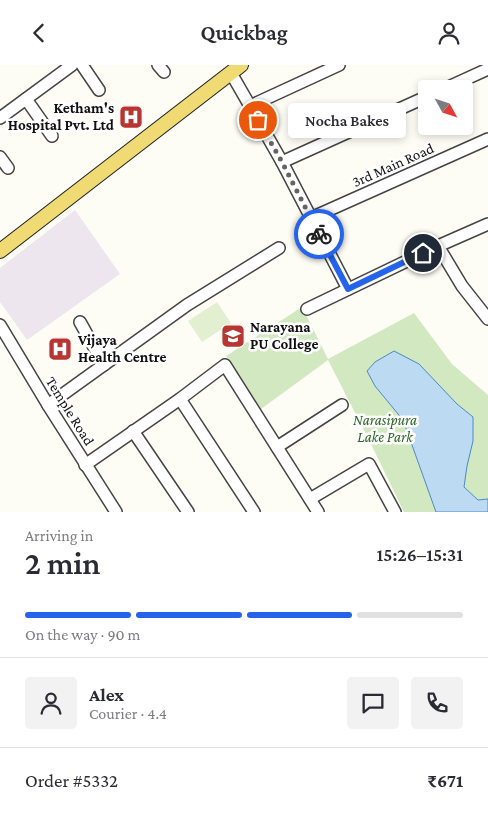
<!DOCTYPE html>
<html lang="en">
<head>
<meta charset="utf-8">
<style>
  body { margin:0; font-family:"Crimson Pro",serif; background:#f2f2f3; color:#2b2b33; height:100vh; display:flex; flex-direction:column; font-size:19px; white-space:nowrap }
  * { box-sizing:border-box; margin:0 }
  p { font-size:16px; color:#7c7c81 }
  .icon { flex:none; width:28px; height:28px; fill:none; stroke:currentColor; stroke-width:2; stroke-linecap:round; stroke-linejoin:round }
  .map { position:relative; height:447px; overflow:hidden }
  .sheet { display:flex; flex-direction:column; background:#fff; flex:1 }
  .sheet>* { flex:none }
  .needle { width:32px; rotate:130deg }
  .fabs { position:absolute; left:418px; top:15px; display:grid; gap:10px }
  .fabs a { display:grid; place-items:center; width:55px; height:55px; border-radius:5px; background:#fff; box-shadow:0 2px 8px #0003; font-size:25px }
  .pin { position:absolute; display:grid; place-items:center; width:42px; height:42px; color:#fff; margin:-21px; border:2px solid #fff; border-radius:50%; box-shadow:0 1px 5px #0007 }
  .courier { position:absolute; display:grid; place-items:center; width:50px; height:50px; margin:-25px; border:4px solid #2563eb; border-radius:50%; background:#fff; color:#222; box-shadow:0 1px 6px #0007 }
  .bubble { position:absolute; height:35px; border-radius:5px; background:#fff; box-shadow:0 2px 8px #0003; font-size:16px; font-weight:600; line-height:35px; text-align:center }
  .summary em { font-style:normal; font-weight:600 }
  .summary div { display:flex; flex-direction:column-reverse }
  .summary { display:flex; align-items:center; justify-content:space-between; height:85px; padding:0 25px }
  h1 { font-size:32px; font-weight:600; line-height:38px }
  .bar { display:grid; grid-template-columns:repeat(4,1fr); gap:8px 5px; align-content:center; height:60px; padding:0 25px }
  .bar i { height:6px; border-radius:4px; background:#e1e1e2 }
  .bar .current { background:#2563eb }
  .bar p { grid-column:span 4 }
  .line { display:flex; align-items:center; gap:12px; padding:0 25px; border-top:1px solid #e1e1e2 }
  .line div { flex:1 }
  .round { display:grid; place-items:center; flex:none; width:52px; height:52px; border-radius:5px; background:#f2f2f3 }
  header { display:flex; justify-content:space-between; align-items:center; height:65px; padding:0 25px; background:#fff; font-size:22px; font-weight:600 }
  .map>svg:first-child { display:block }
  .industrial { fill:#eee6ee }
  .green { fill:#d1e8c0 }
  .pitch { fill:#e3efd1 }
  .water { fill:#bddaf3; stroke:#498ac5 }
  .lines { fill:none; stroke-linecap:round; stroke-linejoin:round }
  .minor-casing { stroke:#444; stroke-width:14 }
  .major-casing { stroke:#222; stroke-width:16 }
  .minor { stroke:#fff; stroke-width:11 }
  .major { stroke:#efda74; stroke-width:14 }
  .done { stroke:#646461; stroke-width:5; stroke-dasharray:0 9 }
  .route { stroke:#2563eb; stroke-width:6 }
  .labels { text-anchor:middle; stroke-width:5; stroke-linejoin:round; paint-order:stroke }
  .poi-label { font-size:15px; font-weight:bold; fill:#111; stroke:#fff; text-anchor:start }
  .street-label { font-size:15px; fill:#111; stroke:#fff }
  .park-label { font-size:15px; font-style:italic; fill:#2d6524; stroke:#fff }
</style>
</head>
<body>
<header><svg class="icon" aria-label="back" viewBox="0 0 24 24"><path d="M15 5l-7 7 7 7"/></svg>Quickbag<svg class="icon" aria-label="person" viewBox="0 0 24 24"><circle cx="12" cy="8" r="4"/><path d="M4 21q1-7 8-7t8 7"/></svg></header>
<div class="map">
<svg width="488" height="447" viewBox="0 0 488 447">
  <rect width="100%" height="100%" fill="#fefdf5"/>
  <polygon class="industrial" points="75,145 120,209 27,275 0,237 0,203"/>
  <polygon class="green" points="302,242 328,294 414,248 452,299 488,330 488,434 478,435 464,422 473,352 457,339 375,321 403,355 436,447 404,447 370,377 328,295 261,344 226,291"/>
  <polygon class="pitch" points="217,237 231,258 202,277 188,256"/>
  <polygon class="water" points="394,286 419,299 457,339 473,352 473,376 467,401 464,422 478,435 488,434 488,447 436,447 403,355 375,321 367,306 375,297"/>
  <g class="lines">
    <g class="minor-casing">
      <g id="minor">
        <polyline points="82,0 99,25"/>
        <polyline points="158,0 164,7"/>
        <polyline points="231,8 250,41 339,0"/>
        <polyline points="444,24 488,4"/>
        <polyline points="26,34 52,71"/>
        <polyline points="250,41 282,97"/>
        <polyline points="0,53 72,0"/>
        <polyline points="0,92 8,103"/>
        <polyline points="311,153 488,74"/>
        <polyline points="438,181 462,221 488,254"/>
        <polyline points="348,224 282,97 426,32"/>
        <polyline points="307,244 438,181 488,159"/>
        <polyline points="80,257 104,300"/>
        <polyline points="0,260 48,340 116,447"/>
        <polyline points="180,334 254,447"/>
        <polyline points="48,340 187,240 279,183"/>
        <polyline points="133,366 188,447"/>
        <polyline points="277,382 342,340"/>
        <polyline points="85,400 180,334 225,300 318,447"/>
        <polyline points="310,434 369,399 395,447"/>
      </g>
    </g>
    <g class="major-casing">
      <polyline id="major" points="0,186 241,0"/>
    </g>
    <use href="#minor" class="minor"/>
    <use href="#major" class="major"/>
  </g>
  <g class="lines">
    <polyline class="done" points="258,55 282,97 319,169"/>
    <polyline class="route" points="319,169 348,224 423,188"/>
  </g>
  <defs>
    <g id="hospital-square" transform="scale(1.25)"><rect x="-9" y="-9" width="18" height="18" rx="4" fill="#b83531" stroke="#fff"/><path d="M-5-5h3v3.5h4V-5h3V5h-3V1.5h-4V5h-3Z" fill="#fff"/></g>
    <g id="school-square" transform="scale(1.25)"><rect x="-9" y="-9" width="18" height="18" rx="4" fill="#b83531" stroke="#fff"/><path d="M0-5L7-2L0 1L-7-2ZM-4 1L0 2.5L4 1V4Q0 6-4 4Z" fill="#fff"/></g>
  </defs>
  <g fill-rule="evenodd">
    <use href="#hospital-square" x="131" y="52"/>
    <use href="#school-square" x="233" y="271"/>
    <use href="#hospital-square" x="60" y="284"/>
  </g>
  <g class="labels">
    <g class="poi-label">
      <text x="114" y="48" text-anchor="end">Ketham's<tspan x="114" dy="17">Hospital Pvt. Ltd</tspan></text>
      <text x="250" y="267">Narayana<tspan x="250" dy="17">PU College</tspan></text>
      <text x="78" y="280">Vijaya<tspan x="78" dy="17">Health Centre</tspan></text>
    </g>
    <g class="street-label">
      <text transform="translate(393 100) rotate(-24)" y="5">3rd Main Road</text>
      <text transform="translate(70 346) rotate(58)" y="5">Temple Road</text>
    </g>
    <g class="park-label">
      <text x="385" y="360">Narasipura<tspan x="385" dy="17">Lake Park</tspan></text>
    </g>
  </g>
</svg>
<div class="fabs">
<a><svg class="needle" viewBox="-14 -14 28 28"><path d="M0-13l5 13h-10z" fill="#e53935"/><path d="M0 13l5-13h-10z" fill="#7c7c81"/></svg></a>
</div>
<div class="pin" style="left:258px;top:55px;background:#ea580c"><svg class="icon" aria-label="bag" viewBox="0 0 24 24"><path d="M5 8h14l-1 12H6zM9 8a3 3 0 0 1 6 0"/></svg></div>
<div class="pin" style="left:423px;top:188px;background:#1f2937"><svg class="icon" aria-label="home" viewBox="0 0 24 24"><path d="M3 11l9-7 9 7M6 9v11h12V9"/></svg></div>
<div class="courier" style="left:319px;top:169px"><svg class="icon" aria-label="bike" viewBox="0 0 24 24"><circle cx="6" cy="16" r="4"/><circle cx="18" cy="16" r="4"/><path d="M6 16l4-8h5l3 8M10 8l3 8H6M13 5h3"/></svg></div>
<div class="bubble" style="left:288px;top:38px;width:118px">Nocha Bakes</div>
</div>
<section class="sheet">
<div class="summary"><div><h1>2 min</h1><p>Arriving in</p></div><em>15:26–15:31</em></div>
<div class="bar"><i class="current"></i><i class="current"></i><i class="current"></i><i></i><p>On the way · 90 m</p></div>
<div class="line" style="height:90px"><a class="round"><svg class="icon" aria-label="person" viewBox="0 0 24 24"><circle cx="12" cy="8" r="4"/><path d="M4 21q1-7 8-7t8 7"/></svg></a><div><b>Alex</b><p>Courier · 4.4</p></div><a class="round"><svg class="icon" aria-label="chat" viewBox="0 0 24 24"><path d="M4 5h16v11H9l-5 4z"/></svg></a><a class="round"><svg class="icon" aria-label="phone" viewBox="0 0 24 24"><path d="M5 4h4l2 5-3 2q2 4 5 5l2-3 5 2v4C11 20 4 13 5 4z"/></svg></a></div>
<div class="line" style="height:65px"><div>Order #5332</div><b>₹671</b></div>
</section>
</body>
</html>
